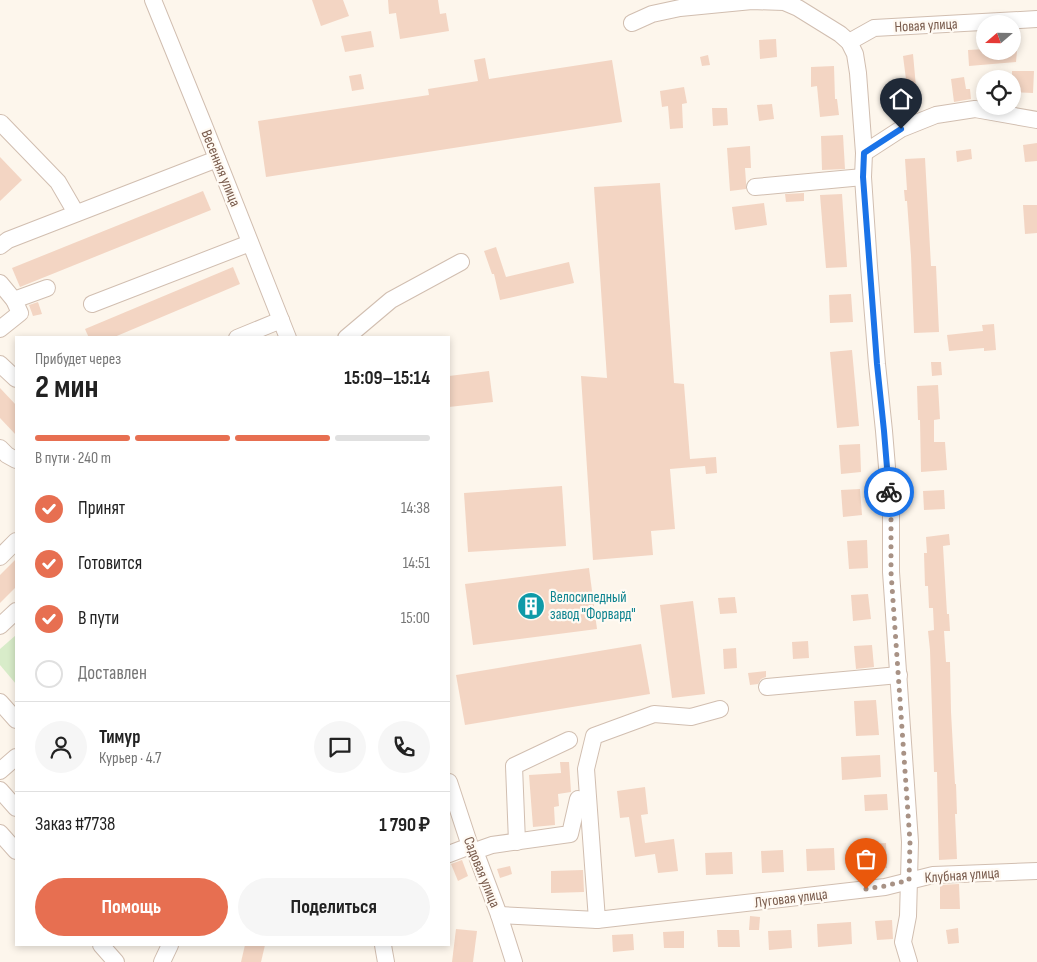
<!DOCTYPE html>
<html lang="ru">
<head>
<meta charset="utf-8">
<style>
  body { margin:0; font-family:"Sofia Sans Condensed",sans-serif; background:#f6f6f6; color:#222; height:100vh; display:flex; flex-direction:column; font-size:19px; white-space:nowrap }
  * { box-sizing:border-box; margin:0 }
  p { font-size:16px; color:#767676 }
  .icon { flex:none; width:28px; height:28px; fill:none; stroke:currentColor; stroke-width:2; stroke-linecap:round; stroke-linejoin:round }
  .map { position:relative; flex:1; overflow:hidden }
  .drawer { position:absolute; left:15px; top:336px; width:435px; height:610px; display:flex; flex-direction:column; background:#fff; border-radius:0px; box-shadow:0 2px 8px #0003 }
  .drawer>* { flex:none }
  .needle { width:32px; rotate:250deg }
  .buttons { position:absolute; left:976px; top:15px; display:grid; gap:10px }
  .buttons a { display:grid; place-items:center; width:45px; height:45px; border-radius:50%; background:#fff; box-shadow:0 2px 8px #0003; font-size:25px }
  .pin { position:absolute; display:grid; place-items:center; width:42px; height:42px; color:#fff; margin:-51px -21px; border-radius:50% 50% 50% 0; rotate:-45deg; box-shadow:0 0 5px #0007 }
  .pin .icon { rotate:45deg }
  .courier { position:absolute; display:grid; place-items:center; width:50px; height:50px; margin:-25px; border:4px solid #1a73e8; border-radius:50%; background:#fff; color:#222; box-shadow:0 1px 6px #0007 }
  .overview em { font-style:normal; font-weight:700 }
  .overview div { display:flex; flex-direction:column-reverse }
  .overview { display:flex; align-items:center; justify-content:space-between; height:85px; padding:0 20px }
  h1 { font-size:32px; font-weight:700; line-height:38px }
  .bar { display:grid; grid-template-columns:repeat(4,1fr); gap:8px 5px; align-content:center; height:60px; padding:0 20px }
  .bar i { height:6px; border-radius:4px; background:#e0e0e0 }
  .bar .active { background:#e76f51 }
  .bar p { grid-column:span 4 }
  .line { display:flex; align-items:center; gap:12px; padding:0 20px; border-top:1px solid #e0e0e0 }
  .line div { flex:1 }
  .round { display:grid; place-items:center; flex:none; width:52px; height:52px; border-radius:26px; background:#f6f6f6 }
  ol { padding:0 20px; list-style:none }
  li { display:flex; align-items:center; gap:15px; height:55px }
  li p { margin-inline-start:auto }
  li .icon { padding:5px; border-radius:50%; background:#e76f51; color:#fff; stroke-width:4 }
  li:last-child { color:#767676 }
  li i { width:28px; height:28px; border:2px solid #e0e0e0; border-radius:50% }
  .cta { display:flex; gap:10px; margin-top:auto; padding:10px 20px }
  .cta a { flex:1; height:58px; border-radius:30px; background:#e76f51; color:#fff; font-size:20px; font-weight:700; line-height:58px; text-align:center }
  .cta a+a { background:#f6f6f6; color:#222 }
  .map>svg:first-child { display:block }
  .green { fill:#d8ecc9 }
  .building { fill:#f3d5c3 }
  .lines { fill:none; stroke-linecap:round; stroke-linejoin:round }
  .minor-casing { stroke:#d1beb0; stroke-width:18 }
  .minor { stroke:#fff; stroke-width:16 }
  .done { stroke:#a89285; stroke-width:5; stroke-dasharray:0 9 }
  .route { stroke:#1a73e8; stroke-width:6 }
  .labels { text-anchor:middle; stroke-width:4.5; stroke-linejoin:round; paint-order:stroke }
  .street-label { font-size:15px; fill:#7a5c4d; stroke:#fffaf3 }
  .culture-label { font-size:15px; fill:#0d838f; stroke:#fffaf3; text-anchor:start }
</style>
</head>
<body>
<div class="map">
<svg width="1037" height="962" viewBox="0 0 1037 962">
  <rect width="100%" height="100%" fill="#fdf6ec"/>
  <polygon class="green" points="16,635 16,684 0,665 0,649"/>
  <g class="building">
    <polygon points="312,0 343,0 349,16 321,26"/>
    <polygon points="388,0 438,0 440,14 446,13 449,31 400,39 396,13 389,14"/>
    <polygon points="371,31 374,47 345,52 341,36"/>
    <polygon points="776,39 777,57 760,59 759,40"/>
    <polygon points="985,49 985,51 1017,51 1016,62 969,66 968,50"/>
    <polygon points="913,54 918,109 896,111 894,88 907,87 903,56"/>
    <polygon points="708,55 710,65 702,66 700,57"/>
    <polygon points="485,58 489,79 612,60 622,122 266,177 258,121 429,95 428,89 478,81 474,60"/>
    <polygon points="834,66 835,99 837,99 839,115 820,117 817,86 811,87 811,67"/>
    <polygon points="1012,71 1034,71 1033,93 1012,92"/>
    <polygon points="361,74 364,89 352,91 349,76"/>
    <polygon points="964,77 966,89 970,89 971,99 954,102 951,79"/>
    <polygon points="684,87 687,103 682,104 683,128 670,129 668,106 662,107 660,91"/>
    <polygon points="772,104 774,119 759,121 757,105"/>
    <polygon points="712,108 727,108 728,125 713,126"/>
    <polygon points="843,135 845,169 822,170 821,136"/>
    <polygon points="1037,143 1037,161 1025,162 1023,145"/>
    <polygon points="750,146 751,168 745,168 746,182 746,189 730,191 727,148"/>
    <polygon points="971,149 972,159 957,162 956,151"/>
    <polygon points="0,157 22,180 0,201"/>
    <polygon points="925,158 931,266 936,266 939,332 914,333 911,256 907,201 905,201 904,190 907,190 905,159"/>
    <polygon points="660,183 674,383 684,384 690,459 716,457 717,473 706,474 705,466 670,469 675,529 651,531 653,555 593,560 581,376 607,378 594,187"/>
    <polygon points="203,191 211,210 20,287 12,268"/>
    <polygon points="804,193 804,201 786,202 785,194"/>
    <polygon points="842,194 847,267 826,268 820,195"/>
    <polygon points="764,203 767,225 735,230 732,207"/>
    <polygon points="1023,205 1037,205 1037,233 1025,234"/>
    <polygon points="496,247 506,277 569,262 574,283 500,300 494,274 492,274 484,251"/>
    <polygon points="233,267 240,284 112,338 89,338 85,329"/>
    <polygon points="851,294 853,322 830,323 829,295"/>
    <polygon points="38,302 42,314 33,316 29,305"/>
    <polygon points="994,324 996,350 984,351 984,348 949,351 947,335 983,331 982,325"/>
    <polygon points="852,350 859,426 837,428 830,352"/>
    <polygon points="931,362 941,362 942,375 932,376"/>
    <polygon points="489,371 493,402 449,407 449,376"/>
    <polygon points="938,385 940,419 934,420 934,442 945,442 947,470 921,472 920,420 918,420 917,386"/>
    <polygon points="0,388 16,405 16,435 0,418"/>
    <polygon points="860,444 861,472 841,474 839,445"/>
    <polygon points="562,486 566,546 468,552 464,493"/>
    <polygon points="860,489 862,515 843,517 841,490"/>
    <polygon points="944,490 945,509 924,510 923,491"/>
    <polygon points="949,534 950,545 943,546 947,614 949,614 950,631 944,631 946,662 950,662 951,712 955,784 956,784 957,814 955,814 957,859 939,860 937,772 934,772 930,650 928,631 934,630 933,608 929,608 928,586 925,586 924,553 927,553 926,537"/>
    <polygon points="867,540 868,568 849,569 847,541"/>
    <polygon points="16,559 16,587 0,603 0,575"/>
    <polygon points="589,568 597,629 473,645 465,584"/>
    <polygon points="868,594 871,619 853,621 851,595"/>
    <polygon points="735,597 737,613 720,614 718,598"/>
    <polygon points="693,601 705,694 672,698 660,605"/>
    <polygon points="808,641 809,658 793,659 792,642"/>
    <polygon points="641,644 650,694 465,725 456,675"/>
    <polygon points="872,645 874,667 856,669 854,646"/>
    <polygon points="736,648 737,668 724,669 723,649"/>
    <polygon points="766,671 766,677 761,679 758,684 750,685 748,673"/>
    <polygon points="876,700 879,735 856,736 854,701"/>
    <polygon points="880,755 881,777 842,780 841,757"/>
    <polygon points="560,762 569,762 571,792 558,794 559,806 554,807 555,825 533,827 529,775 561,773"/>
    <polygon points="645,787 648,814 641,815 645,843 674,839 678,871 658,873 655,854 635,857 629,817 620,818 617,791"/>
    <polygon points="887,794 888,810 865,811 864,795"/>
    <polygon points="886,843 887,868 868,869 867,844"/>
    <polygon points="834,848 835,870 807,871 806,849"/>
    <polygon points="783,850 784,872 762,873 761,851"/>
    <polygon points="732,852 733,874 706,875 705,853"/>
    <polygon points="462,860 468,876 458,881 451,864"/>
    <polygon points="510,866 512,874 500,878 497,869"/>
    <polygon points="583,870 584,892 551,893 551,871"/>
    <polygon points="959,884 960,909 940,909 940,885"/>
    <polygon points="750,916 760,917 759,930 749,930"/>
    <polygon points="892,920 893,939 877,940 875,921"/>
    <polygon points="851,922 852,944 818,947 817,924"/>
    <polygon points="958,928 959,943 948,944 946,930"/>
    <polygon points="456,929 477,931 473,962 452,962"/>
    <polygon points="717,930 739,930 740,947 718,947"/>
    <polygon points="791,930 792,948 769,950 768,931"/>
    <polygon points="684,931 684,948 664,948 663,932"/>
    <polygon points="633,934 634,950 613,952 612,935"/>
    <polygon points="245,945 265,945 261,962 241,962"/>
  </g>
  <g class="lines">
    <g class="minor-casing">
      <g id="minor">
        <polyline points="153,0 203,123 288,338"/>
        <polyline points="632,23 652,14 680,8 752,1 784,2 798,8 840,34 849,42 855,54 858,73 864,153 863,177 869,266 877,364 884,431 891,515 891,572 910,842 908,916 903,942 909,962"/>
        <polyline points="849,42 874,28 1037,19"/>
        <polyline points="0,124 1,123 58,182 76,213"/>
        <polyline points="864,153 901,129 936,115 975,109 1037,120"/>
        <polyline points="755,187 863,177"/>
        <polyline points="0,246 8,240 217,159"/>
        <polyline points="0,283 14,300 20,313 0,329"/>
        <polyline points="14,300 47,288"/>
        <polyline points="92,304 250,243"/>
        <polyline points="237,338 281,320"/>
        <polyline points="346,338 391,300 461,262"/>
        <polyline points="0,364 16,379"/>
        <polyline points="0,448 7,455 16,460"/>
        <polyline points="0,557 16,541"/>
        <polyline points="0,626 16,611"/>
        <polyline points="767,687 899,675"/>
        <polyline points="0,702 16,720"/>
        <polyline points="0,771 16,757"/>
        <polyline points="449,782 470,846 475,851 499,915 514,962"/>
        <polyline points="0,790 16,808"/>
        <polyline points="0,833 16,851"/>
        <polyline points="517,842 514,766 569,740"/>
        <polyline points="475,851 492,845 570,834 578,799"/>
        <polyline points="449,854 470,846"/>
        <polyline points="499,915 597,920 885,887 933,875 1037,871"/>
        <polyline points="597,920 586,769 594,736 654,714 691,717 720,709"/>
        <polyline points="101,945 116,962"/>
        <polyline points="383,945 384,951 386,962"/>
        <polyline points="162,962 170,945"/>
      </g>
    </g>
    <use href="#minor" class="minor"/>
  </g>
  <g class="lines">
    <polyline class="done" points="866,889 885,886 909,880 910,842 891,572 891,515 889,492"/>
    <polyline class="route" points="889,492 884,431 877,364 863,177 864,153 901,129"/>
  </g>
  <defs>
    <g id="building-disc" transform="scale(1.4375)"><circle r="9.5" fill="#0f9aa8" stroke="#fffaf3"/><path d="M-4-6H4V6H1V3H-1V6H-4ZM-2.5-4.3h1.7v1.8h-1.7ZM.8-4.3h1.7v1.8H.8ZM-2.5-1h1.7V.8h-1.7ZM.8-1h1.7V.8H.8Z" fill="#fff"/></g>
  </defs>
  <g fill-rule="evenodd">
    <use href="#building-disc" x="531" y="606"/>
  </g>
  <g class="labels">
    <g class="street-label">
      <text transform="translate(926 25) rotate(-3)" y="5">Новая улица</text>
      <text transform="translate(221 168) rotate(68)" y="5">Весенняя улица</text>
      <text transform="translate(482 872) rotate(68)" y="5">Садовая улица</text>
      <text transform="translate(962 875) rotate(-4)" y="5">Клубная улица</text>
      <text transform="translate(791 898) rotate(-7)" y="5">Луговая улица</text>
    </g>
    <g class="culture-label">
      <text x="550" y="602">Велосипедный<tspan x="550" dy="17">завод "Форвард"</tspan></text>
    </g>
  </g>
</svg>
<div class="buttons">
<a><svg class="needle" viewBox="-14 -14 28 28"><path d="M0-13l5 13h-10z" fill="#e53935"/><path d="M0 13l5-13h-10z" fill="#767676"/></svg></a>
<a><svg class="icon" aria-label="locate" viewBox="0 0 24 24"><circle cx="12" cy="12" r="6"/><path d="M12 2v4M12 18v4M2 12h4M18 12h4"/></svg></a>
</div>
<div class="pin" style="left:866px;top:889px;background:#ea580c"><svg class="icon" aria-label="bag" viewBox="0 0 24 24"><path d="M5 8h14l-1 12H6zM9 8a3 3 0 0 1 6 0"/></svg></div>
<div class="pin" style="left:901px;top:129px;background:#1f2937"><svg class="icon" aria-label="home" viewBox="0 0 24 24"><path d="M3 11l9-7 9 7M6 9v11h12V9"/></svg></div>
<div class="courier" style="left:889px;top:492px"><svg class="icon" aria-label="bike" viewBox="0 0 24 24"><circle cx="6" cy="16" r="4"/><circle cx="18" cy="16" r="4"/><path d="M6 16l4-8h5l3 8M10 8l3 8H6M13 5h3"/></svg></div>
<section class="drawer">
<div class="overview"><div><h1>2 мин</h1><p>Прибудет через</p></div><em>15:09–15:14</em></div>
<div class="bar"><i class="active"></i><i class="active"></i><i class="active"></i><i></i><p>В пути · 240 m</p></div>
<ol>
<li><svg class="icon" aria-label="check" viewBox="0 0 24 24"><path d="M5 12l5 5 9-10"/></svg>Принят<p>14:38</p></li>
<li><svg class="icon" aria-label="check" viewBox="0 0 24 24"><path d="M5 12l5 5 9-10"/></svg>Готовится<p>14:51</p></li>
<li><svg class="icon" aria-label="check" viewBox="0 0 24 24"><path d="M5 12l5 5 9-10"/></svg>В пути<p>15:00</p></li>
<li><i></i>Доставлен</li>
</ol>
<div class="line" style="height:90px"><a class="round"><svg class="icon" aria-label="person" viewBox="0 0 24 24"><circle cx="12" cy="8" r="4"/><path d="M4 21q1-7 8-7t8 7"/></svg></a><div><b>Тимур</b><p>Курьер · 4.7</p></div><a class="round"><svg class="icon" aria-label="chat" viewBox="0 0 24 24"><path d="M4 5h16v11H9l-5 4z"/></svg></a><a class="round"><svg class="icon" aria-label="phone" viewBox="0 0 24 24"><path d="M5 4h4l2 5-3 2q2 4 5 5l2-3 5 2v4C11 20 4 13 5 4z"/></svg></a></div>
<div class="line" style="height:65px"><div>Заказ #7738</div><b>1 790 ₽</b></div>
<div class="cta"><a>Помощь</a><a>Поделиться</a></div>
</section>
</div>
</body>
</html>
